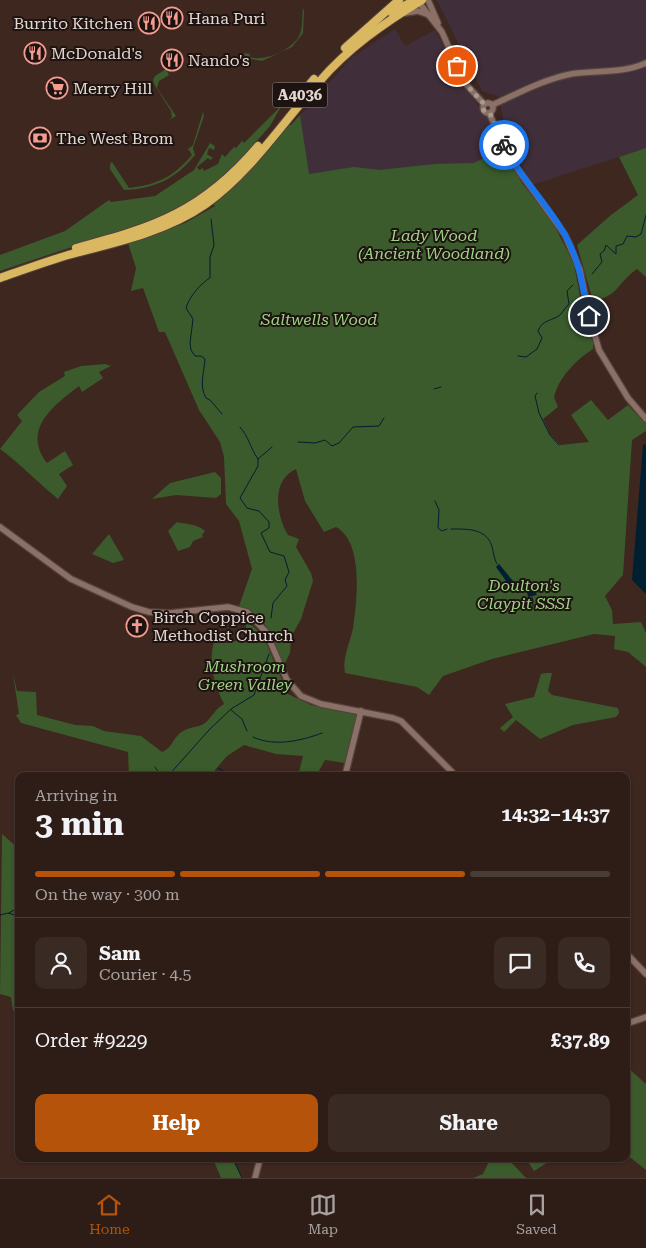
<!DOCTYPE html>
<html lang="en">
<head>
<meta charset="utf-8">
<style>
  body { margin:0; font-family:"Roboto Serif",serif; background:#3a2a24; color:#f1f3f6; height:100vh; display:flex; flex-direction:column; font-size:19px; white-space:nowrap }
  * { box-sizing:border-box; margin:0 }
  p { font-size:16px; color:#a7a2a1 }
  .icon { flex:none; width:28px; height:28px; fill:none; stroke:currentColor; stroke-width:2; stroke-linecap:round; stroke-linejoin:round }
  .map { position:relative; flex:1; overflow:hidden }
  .sheet { position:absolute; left:15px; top:772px; width:615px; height:390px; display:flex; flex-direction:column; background:#2e1d17; border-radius:10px; box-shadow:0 1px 4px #0004,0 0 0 1px #493b36 }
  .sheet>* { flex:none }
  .pin { position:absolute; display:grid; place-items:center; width:42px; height:42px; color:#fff; margin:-21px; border:2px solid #fff; border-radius:50%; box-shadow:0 1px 5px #0007 }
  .courier { position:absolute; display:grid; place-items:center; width:50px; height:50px; margin:-25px; border:4px solid #1a73e8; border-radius:50%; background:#fff; color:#222; box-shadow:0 1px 6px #0007 }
  .summary em { font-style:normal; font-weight:700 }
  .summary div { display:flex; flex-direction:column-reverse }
  .summary { display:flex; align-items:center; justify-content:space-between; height:85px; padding:0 20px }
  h1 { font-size:32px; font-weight:700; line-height:38px }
  .bar { display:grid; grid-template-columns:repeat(4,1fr); gap:8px 5px; align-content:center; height:60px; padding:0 20px }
  .bar i { height:6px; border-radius:4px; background:#493b36 }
  .bar .on { background:#b45309 }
  .bar p { grid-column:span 4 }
  .line { display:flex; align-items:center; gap:12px; padding:0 20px; border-top:1px solid #493b36 }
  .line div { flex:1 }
  .round { display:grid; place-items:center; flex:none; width:52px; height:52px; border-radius:10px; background:#3a2a24 }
  .action { display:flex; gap:10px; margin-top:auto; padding:10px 20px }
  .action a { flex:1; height:58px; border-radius:10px; background:#b45309; color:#fff; font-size:20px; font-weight:700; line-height:58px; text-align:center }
  .action a+a { background:#3a2a24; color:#f1f3f6 }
  .dock { display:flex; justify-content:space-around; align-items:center; height:70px; border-top:1px solid #493b36; background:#2e1d17; font-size:14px; color:#a7a2a1 }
  .dock a { display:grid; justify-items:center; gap:2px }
  .dock .on { color:#b45309 }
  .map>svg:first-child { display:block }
  .industrial { fill:#402f3a }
  .green { fill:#3b5b2c }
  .water { fill:#001f31 }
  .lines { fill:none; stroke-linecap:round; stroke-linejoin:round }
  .stream { stroke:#001f31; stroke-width:1 }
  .minor-casing { stroke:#56433d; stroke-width:8 }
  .highway-casing { stroke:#56433d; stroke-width:10 }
  .minor { stroke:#8a7066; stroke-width:5.5 }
  .highway { stroke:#dab861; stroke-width:8 }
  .done { stroke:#aa9992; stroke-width:5; stroke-dasharray:0 9 }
  .route { stroke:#1a73e8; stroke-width:6 }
  .labels { text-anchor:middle; stroke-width:4; stroke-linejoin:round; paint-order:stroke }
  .shield { fill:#1d1310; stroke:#a89c96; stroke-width:1 }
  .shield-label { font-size:15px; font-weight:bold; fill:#e4d6d0 }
  .poi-label { font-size:16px; fill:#e4d6d0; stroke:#1d1310; text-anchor:start }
  .park-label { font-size:16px; font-style:italic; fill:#9ed286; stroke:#1d1310 }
</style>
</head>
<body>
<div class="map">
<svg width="646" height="1178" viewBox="0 0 646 1178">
  <rect width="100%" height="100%" fill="#3d271f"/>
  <g class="industrial">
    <polygon points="437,0 646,0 646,148 532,185 506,134 499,97 482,91"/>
    <polygon points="395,29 405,46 435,30 465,88 492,125 504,152 474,163 306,183 296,120 352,57"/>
  </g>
  <g class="green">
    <path d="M303,8L304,11L303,33L292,47L262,61L246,58L244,53L250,54L249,57C265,62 293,50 300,34C303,26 302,14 303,8Z"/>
    <polygon points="166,69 169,75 159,81 157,88 176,116 169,120 172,117 171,111 154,84 153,80 155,76"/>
    <polygon points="282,105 270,126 229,173 205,193 159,218 0,271 0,255 65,231 109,200 111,202 155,196 194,170 210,143 215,146 214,150 209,148 207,154 213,158 210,160 208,158 197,167 199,170 203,168 204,171 218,164 222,154 225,157 234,147 236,148 242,141 244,143"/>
    <path d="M203,112L204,116L193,148L195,155C176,179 154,189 124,190L110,169V164L112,162L129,188C158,184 172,178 192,155L189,150H187L193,145Z"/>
    <path d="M300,115L309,174L354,167L379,170L435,164L474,163L502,149L522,183L552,221L574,264L583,312L593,342V349C576,360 559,377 554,397L558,407L543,419L550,434L560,445L589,442L571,415L591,400L608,420L628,405L646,424V431L632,440L623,575L605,596L612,610L613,624L641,622L646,633V667L628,652L614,649L615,636L594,634L492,659L443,676L429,695L417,687L345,673C342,658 350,643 353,628C357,601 364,542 336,527L324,532L305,501L296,469C271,480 276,515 288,535L299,539L296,547L311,573L313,581L301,619L291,637L290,653L284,665C269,637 272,619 239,606L252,569L239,521L226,504L224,457L220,442L199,410L165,332H159L143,288L131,291L136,268L128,243L185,223L215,206L213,203L287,124L291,125Z"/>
    <path d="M646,148V277L637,269C617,283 619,296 593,301L577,245L611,215L638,195L619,157Z"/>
    <path d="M105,364L111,366L99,372L103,378L82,392L79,386C53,406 22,429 47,463L65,451L73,465L59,474L67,486L58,499C38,483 21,464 0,449L22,421L17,415L39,392L65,376L64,372L81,366Z"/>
    <polygon points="215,472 221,478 221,494 216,498 176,495 152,499 170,483"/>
    <path d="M177,522C188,525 196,523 205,531L202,535L203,537L193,541L190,547L178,551L168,531Z"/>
    <polygon points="109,534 124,560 113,563 92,554"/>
    <path d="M245,618L263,636L288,694L311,705L357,714L345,763L325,760L316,776H298L303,756L276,754L244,745L227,756L215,770V776H129L128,752L21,723L16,715L19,714L13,674L17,691L36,692L37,715L75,725L93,726L104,731L141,736L162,752C172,748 172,740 180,733C189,726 199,728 205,723C213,716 215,709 224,704C214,684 208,664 214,641C226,646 235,641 247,638Z"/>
    <polygon points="546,673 552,673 548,691 552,695 618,708 619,713 616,717 573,725 540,739 516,720 504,732 500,728 513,717 505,704 534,697 541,674"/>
    <polygon points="2,834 19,849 19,1010 13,1011 11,997 0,994"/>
    <polygon points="626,1066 646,1084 646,1170 626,1154"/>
    <polygon points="213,1159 233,1159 242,1178 221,1178"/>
    <polygon points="490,1159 508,1159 526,1178 473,1178 483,1174"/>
    <polygon points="526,1159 553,1159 534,1171"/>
  </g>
  <g class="water">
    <polygon points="646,444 646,594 632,580 643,445"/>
    <polygon points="499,564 513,581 531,586 537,595 528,597 527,592 506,581 496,567"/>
  </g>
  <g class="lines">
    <g class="stream">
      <path d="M211,219L214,245L210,257V278C201,283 189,297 186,308L193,319L190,343L191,350L195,356H201L205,359C204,373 199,386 206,398L210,400L222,414"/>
      <polyline points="592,274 602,262 600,254 604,251 606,245 616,254 616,246 623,244 627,236 636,237 641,234 646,215"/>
      <path d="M518,356L526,357L537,349L542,338L538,331C542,319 554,321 561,314C564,310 565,308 569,304L567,291L573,285"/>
      <polyline points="434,389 441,387"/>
      <polyline points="537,393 535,396 539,413 550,435 559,445"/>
      <path d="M240,427C249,437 250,448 258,459"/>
      <polyline points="298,442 315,443 325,440 332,446 339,443 353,427 379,426 384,418"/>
      <polyline points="435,501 439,510 438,528 442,531 447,529"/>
      <path d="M451,529C465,529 485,528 491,544C494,551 493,557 497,564"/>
      <polyline points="535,591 549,584"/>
      <polyline points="532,597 533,606"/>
      <polyline points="271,618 273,603 287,586 285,580 289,572 284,556 270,552 261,533 269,528 269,522 259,511 247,508 240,498 258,466 258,459 272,447"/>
      <polyline points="231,710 242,719 247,731"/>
      <path d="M253,737C274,747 301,741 322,733"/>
      <polyline points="155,767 161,776"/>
      <polyline points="218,768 232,776"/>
      <polyline points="168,776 209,730 231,709 254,695 269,654"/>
      <polyline points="9,913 19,907"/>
      <polyline points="0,915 8,913 19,916"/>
      <polyline points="233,1159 242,1178"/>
    </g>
    <g class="minor-casing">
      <g id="minor">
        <polyline points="417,0 442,32 464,82 484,104"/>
        <polyline points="428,0 438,23"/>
        <polyline points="405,13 418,11 429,15"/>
        <circle cx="488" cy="108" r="5"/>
        <path d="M492,105C519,93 542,80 571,74C597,70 621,74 646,63"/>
        <polyline points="489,113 511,160 565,235 580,270 589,315 599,350 628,398 646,419"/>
        <polyline points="0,527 71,579 132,607 149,612 170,613 228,607 247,612 266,632 287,680 301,696 321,704 393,718 401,721 456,776"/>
        <polyline points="345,776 361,711"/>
        <polyline points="626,953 646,974"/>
        <polyline points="626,1024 646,1017"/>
        <polyline points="255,1178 260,1159"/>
      </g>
    </g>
    <g class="highway-casing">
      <g id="highway">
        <polyline points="391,12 416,0"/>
        <polyline points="345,48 399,0"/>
        <polyline points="296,101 314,79"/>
        <path d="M76,248C155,227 203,211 258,146"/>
        <path d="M0,278C23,270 45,262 68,255C115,243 166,232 206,204C251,172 282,123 319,82C348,48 384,23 422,0"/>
      </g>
    </g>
    <use href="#minor" class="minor"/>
    <use href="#highway" class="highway"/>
  </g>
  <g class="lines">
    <polyline class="done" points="457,66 464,82 484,104 483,110 490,113 504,145"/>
    <path class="route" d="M504,145C520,178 547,203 565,235C580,260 582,288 589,316"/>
  </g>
  <defs>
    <g id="restaurant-ring" transform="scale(1.125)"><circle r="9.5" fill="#1d1310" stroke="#f59c91" stroke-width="1.5"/><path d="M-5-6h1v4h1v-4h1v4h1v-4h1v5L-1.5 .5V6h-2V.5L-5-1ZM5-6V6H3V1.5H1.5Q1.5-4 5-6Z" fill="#f59c91"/></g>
    <g id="supermarket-ring" transform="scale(1.125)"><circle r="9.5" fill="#1d1310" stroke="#f59c91" stroke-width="1.5"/><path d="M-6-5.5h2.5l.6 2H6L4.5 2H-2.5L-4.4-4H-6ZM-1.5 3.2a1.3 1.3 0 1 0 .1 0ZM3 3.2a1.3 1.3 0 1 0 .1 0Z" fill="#f59c91"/></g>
    <g id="bank-ring" transform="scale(1.125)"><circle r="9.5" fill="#1d1310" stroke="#f59c91" stroke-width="1.5"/><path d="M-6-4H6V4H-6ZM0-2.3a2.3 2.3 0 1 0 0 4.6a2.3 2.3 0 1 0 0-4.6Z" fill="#f59c91"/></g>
    <g id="church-ring" transform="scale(1.125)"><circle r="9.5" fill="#1d1310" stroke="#f59c91" stroke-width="1.5"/><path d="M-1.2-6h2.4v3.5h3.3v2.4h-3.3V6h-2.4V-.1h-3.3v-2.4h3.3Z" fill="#f59c91"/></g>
  </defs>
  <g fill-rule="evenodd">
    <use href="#restaurant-ring" x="172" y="18"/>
    <use href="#restaurant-ring" x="149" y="23"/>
    <use href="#restaurant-ring" x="35" y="53"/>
    <use href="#restaurant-ring" x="172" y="60"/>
    <use href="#supermarket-ring" x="57" y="88"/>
    <use href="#bank-ring" x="40" y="138"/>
    <use href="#church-ring" x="137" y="626"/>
  </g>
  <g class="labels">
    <rect class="shield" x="272.5" y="82.5" width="55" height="25" rx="4"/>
    <g class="shield-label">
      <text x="300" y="100">A4036</text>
    </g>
    <g class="poi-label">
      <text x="188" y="24">Hana Puri</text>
      <text x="133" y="29" text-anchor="end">Burrito Kitchen</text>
      <text x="51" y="59">McDonald's</text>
      <text x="188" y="66">Nando's</text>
      <text x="73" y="94">Merry Hill</text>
      <text x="56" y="144">The West Brom</text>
      <text x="153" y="623">Birch Coppice<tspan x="153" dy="18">Methodist Church</tspan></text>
    </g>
    <g class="park-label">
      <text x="434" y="241">Lady Wood<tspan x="434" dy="18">(Ancient Woodland)</tspan></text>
      <text x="319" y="325">Saltwells Wood</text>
      <text x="524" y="591">Doulton's<tspan x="524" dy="18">Claypit SSSI</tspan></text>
      <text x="245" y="672">Mushroom<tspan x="245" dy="18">Green Valley</tspan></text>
    </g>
  </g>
</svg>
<div class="pin" style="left:457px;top:66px;background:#ea580c"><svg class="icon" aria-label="bag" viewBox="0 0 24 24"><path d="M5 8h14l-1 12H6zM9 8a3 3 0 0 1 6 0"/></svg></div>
<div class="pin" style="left:589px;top:316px;background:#1f2937"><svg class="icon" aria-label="home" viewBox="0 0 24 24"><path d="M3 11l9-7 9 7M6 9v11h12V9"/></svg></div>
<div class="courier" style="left:504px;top:145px"><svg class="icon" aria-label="bike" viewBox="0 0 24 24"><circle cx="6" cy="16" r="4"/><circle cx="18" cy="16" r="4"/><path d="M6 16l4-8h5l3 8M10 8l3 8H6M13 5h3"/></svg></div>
<section class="sheet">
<div class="summary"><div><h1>3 min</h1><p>Arriving in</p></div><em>14:32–14:37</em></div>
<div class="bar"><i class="on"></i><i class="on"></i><i class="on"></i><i></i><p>On the way · 300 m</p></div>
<div class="line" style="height:90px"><a class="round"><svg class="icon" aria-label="person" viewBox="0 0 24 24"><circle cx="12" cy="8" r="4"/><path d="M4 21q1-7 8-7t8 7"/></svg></a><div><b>Sam</b><p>Courier · 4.5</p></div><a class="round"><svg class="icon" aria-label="chat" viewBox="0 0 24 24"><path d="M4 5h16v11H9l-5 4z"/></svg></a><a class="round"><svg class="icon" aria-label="phone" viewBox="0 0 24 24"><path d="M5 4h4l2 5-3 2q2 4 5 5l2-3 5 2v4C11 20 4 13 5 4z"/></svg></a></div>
<div class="line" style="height:65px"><div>Order #9229</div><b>£37.89</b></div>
<div class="action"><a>Help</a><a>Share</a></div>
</section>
</div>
<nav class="dock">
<a class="on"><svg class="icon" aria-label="home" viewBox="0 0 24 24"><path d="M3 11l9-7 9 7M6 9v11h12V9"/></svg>Home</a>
<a><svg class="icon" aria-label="map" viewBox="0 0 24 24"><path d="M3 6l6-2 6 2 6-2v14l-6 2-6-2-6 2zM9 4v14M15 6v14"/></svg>Map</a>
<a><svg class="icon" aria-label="saved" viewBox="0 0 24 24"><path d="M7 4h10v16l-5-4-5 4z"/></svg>Saved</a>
</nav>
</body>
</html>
